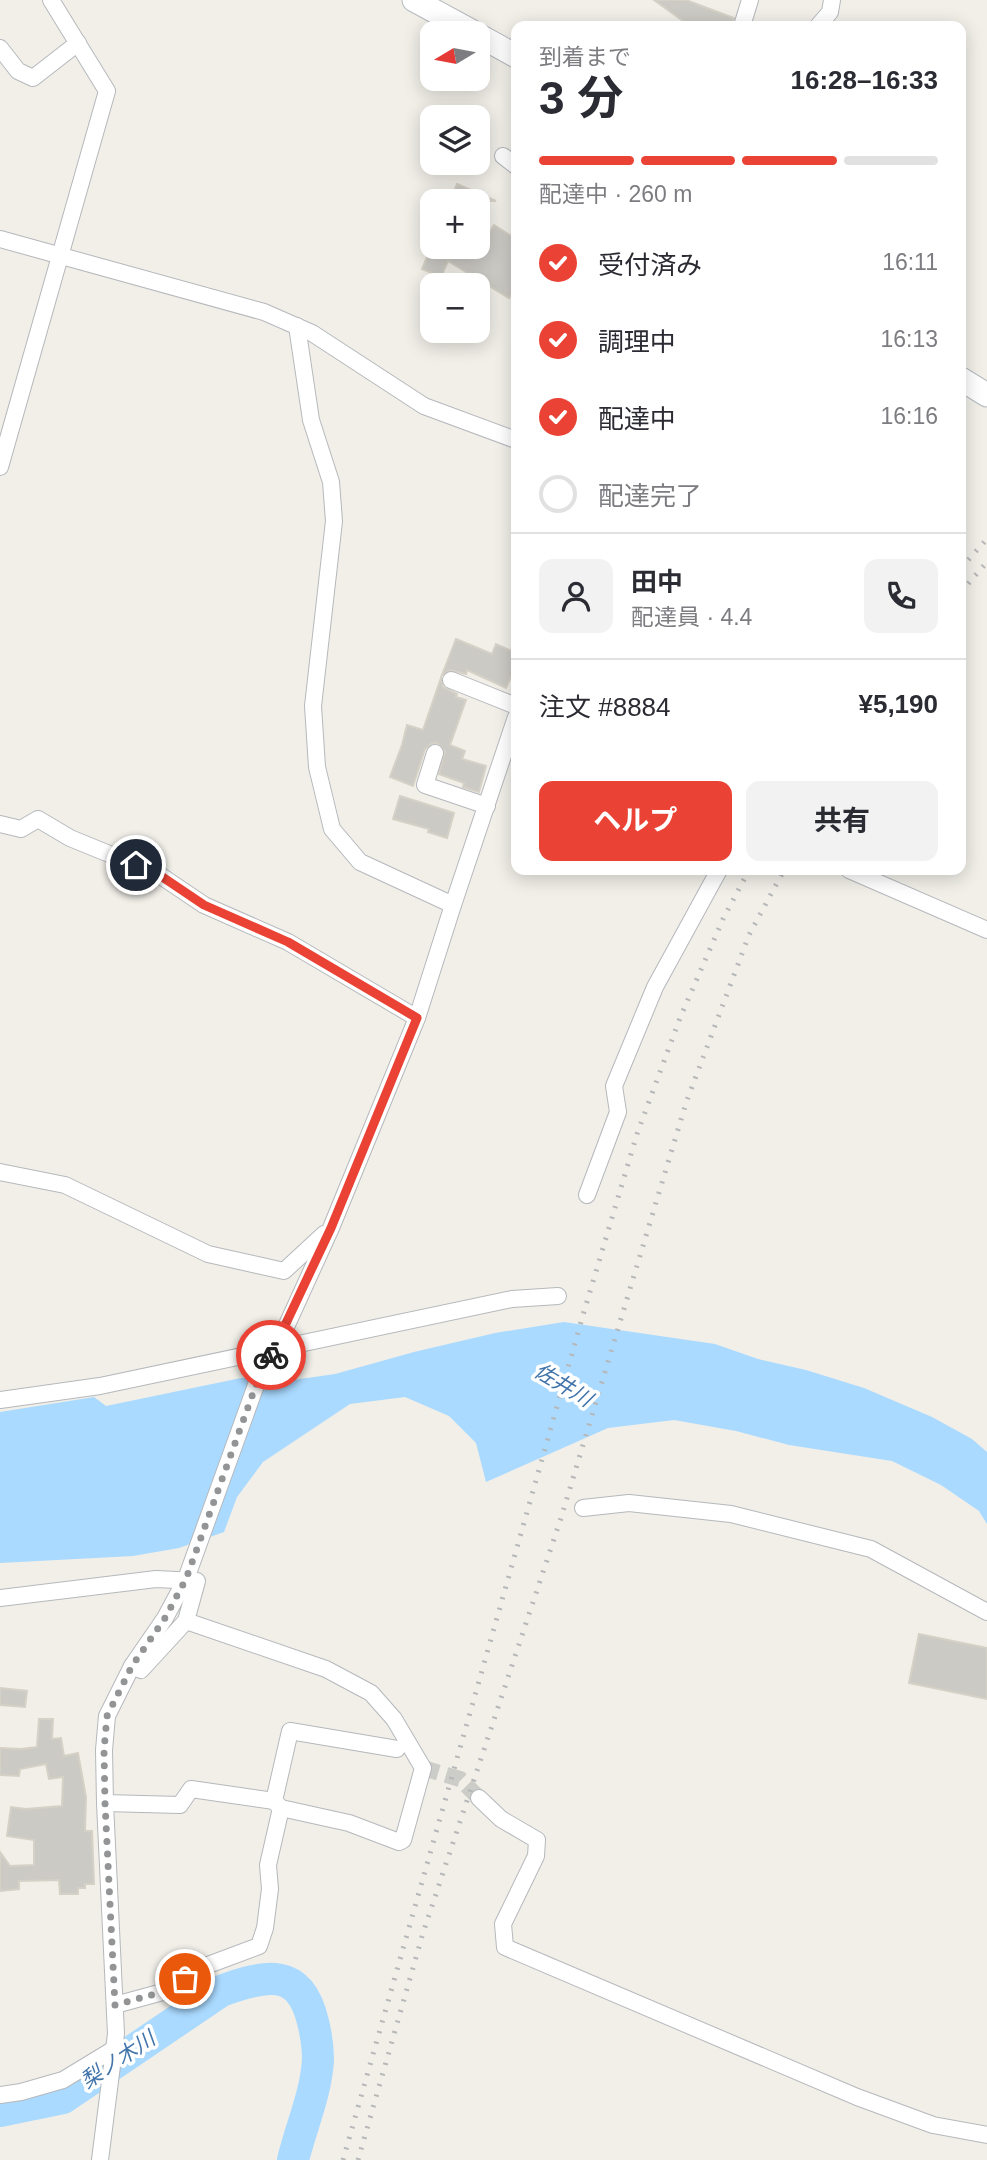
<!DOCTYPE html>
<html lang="ja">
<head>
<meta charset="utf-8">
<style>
  body { margin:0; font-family:Arial,"Noto Sans JP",sans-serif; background:#f2f2f3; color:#2b2b33; height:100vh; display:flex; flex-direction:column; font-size:26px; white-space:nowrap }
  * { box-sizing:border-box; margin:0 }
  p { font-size:23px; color:#7c7c81 }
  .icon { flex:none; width:38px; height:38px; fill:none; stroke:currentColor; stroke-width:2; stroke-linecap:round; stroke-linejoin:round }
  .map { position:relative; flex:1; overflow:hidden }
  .panel { position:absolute; left:511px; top:21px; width:455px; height:854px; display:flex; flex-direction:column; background:#fff; border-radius:14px; box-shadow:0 4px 18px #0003 }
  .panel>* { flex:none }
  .needle { width:46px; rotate:260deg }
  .tools { position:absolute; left:420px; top:21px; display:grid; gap:14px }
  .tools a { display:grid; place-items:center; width:70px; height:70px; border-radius:14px; background:#fff; box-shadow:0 4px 18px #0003; font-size:35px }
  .pin { position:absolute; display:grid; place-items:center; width:60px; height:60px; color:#fff; margin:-30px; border:4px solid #fff; border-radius:50%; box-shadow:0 2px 7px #0007 }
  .courier { position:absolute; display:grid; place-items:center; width:70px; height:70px; margin:-35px; border:5px solid #ea4335; border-radius:50%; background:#fff; color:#222; box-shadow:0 2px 9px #0007 }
  .headline em { font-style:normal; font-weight:700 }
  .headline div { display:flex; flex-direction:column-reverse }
  .headline { display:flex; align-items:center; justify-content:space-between; height:119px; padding:0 28px }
  h1 { font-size:46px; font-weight:700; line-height:52px }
  .bar { display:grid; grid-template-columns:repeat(4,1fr); gap:10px 7px; align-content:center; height:84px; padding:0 28px }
  .bar i { height:9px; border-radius:5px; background:#e1e1e2 }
  .bar .current { background:#ea4335 }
  .bar p { grid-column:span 4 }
  .line { display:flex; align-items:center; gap:18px; padding:0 28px; border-top:2px solid #e1e1e2 }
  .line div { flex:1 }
  .round { display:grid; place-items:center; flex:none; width:74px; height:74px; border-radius:14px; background:#f2f2f3 }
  ol { padding:0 28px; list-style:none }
  li { display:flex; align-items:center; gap:21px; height:77px }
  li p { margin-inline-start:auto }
  li .icon { padding:7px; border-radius:50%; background:#ea4335; color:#fff; stroke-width:4 }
  li:last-child { color:#7c7c81 }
  li i { width:38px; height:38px; border:4px solid #e1e1e2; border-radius:50% }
  .primary-button { display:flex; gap:14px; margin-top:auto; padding:14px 28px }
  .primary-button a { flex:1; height:80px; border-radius:14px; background:#ea4335; color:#fff; font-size:28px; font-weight:700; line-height:80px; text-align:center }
  .primary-button a+a { background:#f2f2f3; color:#2b2b33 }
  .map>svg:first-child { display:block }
  .water { fill:#aadaff }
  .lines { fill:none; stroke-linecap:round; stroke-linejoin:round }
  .river { stroke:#aadaff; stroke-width:32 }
  .building { fill:#cccac5; stroke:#d6d1c6; stroke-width:2 }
  .street-tunnel { stroke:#ccccc8; stroke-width:16; stroke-dasharray:16 8; stroke-linecap:butt }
  .street-casing { stroke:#b5b8bc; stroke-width:18 }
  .secondary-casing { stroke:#b6babf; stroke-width:25 }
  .street { stroke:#fff; stroke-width:16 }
  .secondary { stroke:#fff; stroke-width:23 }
  .rail { stroke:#b6b7b8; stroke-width:5; stroke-dasharray:2 9; stroke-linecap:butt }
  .done { stroke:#929495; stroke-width:7; stroke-dasharray:0 12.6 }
  .route { stroke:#ea4335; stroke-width:9 }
  .labels { text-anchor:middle; stroke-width:7; stroke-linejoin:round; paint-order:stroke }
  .water-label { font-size:21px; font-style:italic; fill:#4174aa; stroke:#fff }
</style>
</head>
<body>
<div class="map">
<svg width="987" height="2160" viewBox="0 0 987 2160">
  <rect width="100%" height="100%" fill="#f1efe8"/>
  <polygon class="water" points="564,1322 715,1344 758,1359 806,1370 864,1388 932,1417 972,1439 987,1452 987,1524 979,1511 941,1485 892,1461 789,1445 736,1431 674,1420 608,1428 486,1482 476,1443 449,1416 405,1397 350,1404 263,1462 237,1497 224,1532 179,1548 133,1556 0,1563 0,1412 94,1397 106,1406 241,1378 293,1380 335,1374 414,1352 495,1333"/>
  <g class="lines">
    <path class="river" d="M0,2111L63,2098L221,1991C265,1975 300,1966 313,2022C316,2034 318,2048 318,2060C316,2094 301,2127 293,2160"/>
  </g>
  <g class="building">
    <polygon points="654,0 686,0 734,18 732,26 690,26"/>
    <polygon points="457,184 496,201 450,201"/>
    <polygon points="494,225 516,239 516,286 509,298 448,261 441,277 422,269 430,250 424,247 481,247"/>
    <polygon points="456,639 492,654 496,644 516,653 516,665 506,688 467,670 466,674 450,670 442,675"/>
    <polygon points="441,678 443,687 457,694 456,697 466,700 450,745 465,751 462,759 486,766 479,792 463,787 464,783 439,774 445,751 437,743 432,743 425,749 413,786 390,777 402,745 407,725 423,730"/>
    <polygon points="400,796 454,813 447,838 428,832 429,829 393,819"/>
    <polygon points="919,1634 987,1648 987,1699 909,1683"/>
    <polygon points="0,1688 27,1691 25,1707 0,1705"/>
    <polygon points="39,1719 53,1719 52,1739 61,1738 64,1756 78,1753 86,1797 85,1831 92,1831 94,1884 85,1884 85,1888 78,1888 78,1894 60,1894 59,1880 19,1881 19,1889 0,1891 0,1852 10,1866 34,1865 34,1840 7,1836 11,1807 26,1809 62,1806 63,1777 49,1779 46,1764 20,1769 19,1776 0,1775 0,1748 21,1749 37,1747"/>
  </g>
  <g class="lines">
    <polyline class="street-tunnel" points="423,1768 460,1779 479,1798"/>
    <g class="street-casing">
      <g id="street">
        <polyline points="742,26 750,0"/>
        <polyline points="818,26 830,12 832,0"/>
        <polyline points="0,48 18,71 33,78 78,43"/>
        <polyline points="503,156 516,166"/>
        <polyline points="0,239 264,312 312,333 424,406 516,440"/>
        <polyline points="297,326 311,420 331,482 334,521 313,706 317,767 332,829 360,862 453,905"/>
        <polyline points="0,467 107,91 51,0"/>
        <polyline points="451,680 516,706"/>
        <polyline points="435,753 425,785 487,806"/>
        <polyline points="0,824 21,829 38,819 70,838 158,874 204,905 288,942 417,1018"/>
        <polyline points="849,870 987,930"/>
        <polyline points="0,1172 65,1185 208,1254 284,1271 324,1234"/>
        <polyline points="587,1195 618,1112 614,1086 655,987 719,870"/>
        <polyline points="0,1400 100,1386 512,1299 558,1296"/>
        <polyline points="583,1508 629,1503 731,1514 871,1549 987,1612"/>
        <polyline points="0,1598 156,1579 197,1581 186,1621 326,1669 371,1693 394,1719 423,1768 403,1840 399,1842 349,1823 281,1808"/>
        <polyline points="132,1666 141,1670 186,1621"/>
        <polyline points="479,1798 501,1819 537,1840 536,1856 503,1924 505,1947 857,2097 933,2125 987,2135"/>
        <polyline points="105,1803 180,1805 191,1789 274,1801"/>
        <polyline points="115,2005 170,1990 200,1968 259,1946 265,1928 270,1889 268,1865 281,1808 274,1801 290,1731 397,1749"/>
        <polyline points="0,2095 21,2092 63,2080 114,2049"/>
        <polyline points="100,2160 116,2034 105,1803 104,1750 107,1716 132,1666 165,1618 186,1579 260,1374 275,1351 331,1228 417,1018 453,905 516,717"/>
      </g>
    </g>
    <g class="secondary-casing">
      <g id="secondary">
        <polyline points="414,0 475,33"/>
        <polyline points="478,35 516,56"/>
        <polyline points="961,379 987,395"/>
      </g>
    </g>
    <use href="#street" class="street"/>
    <use href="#secondary" class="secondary"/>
    <g class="rail">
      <polyline points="961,568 987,539"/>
      <polyline points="961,592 987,562"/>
      <polyline points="343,2160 583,1315 637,1134 680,1018 723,919 749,870"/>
      <polyline points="358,2160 423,1933 561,1518 686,1103 749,935 784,870"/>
    </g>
  </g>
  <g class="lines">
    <polyline class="done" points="185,1979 170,1990 115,2005 105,1803 104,1750 107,1716 132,1666 165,1618 186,1579 260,1374 271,1355"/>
    <polyline class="route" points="136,865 158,874 204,905 288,942 417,1018 331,1228 271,1355"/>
  </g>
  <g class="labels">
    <g class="water-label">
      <text transform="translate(563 1385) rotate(31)" y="7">佐井川</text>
      <text transform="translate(118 2060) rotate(-34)" y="7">梨ノ木川</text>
    </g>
  </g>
</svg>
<div class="tools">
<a><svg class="needle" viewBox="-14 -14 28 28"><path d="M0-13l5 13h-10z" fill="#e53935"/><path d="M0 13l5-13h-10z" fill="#7c7c81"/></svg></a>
<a><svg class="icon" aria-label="layers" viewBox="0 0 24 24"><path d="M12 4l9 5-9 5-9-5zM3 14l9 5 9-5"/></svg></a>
<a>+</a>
<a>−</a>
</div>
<div class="pin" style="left:185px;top:1979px;background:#ea580c"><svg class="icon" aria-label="bag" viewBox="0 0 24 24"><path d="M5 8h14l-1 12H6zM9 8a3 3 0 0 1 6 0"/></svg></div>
<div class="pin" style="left:136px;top:865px;background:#1f2937"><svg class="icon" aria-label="home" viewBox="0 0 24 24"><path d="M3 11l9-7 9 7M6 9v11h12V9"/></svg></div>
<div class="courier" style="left:271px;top:1355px"><svg class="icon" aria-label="bike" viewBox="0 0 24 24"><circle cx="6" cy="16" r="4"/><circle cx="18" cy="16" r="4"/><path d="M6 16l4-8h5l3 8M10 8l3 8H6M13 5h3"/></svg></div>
<section class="panel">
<div class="headline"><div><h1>3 分</h1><p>到着まで</p></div><em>16:28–16:33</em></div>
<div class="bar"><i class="current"></i><i class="current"></i><i class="current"></i><i></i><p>配達中 · 260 m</p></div>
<ol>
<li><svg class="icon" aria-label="check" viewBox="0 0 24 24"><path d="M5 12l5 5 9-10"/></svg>受付済み<p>16:11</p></li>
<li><svg class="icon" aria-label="check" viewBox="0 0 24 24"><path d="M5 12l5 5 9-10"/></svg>調理中<p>16:13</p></li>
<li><svg class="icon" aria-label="check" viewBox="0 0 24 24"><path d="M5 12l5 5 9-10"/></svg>配達中<p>16:16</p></li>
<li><i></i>配達完了</li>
</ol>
<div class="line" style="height:126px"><a class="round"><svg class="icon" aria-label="person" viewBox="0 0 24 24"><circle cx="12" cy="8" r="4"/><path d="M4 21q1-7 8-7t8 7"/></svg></a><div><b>田中</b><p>配達員 · 4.4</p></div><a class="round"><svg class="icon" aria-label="phone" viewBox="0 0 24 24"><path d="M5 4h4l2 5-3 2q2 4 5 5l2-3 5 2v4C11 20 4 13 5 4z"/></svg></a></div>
<div class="line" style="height:91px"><div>注文 #8884</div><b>¥5,190</b></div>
<div class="primary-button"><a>ヘルプ</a><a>共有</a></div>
</section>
</div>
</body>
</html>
